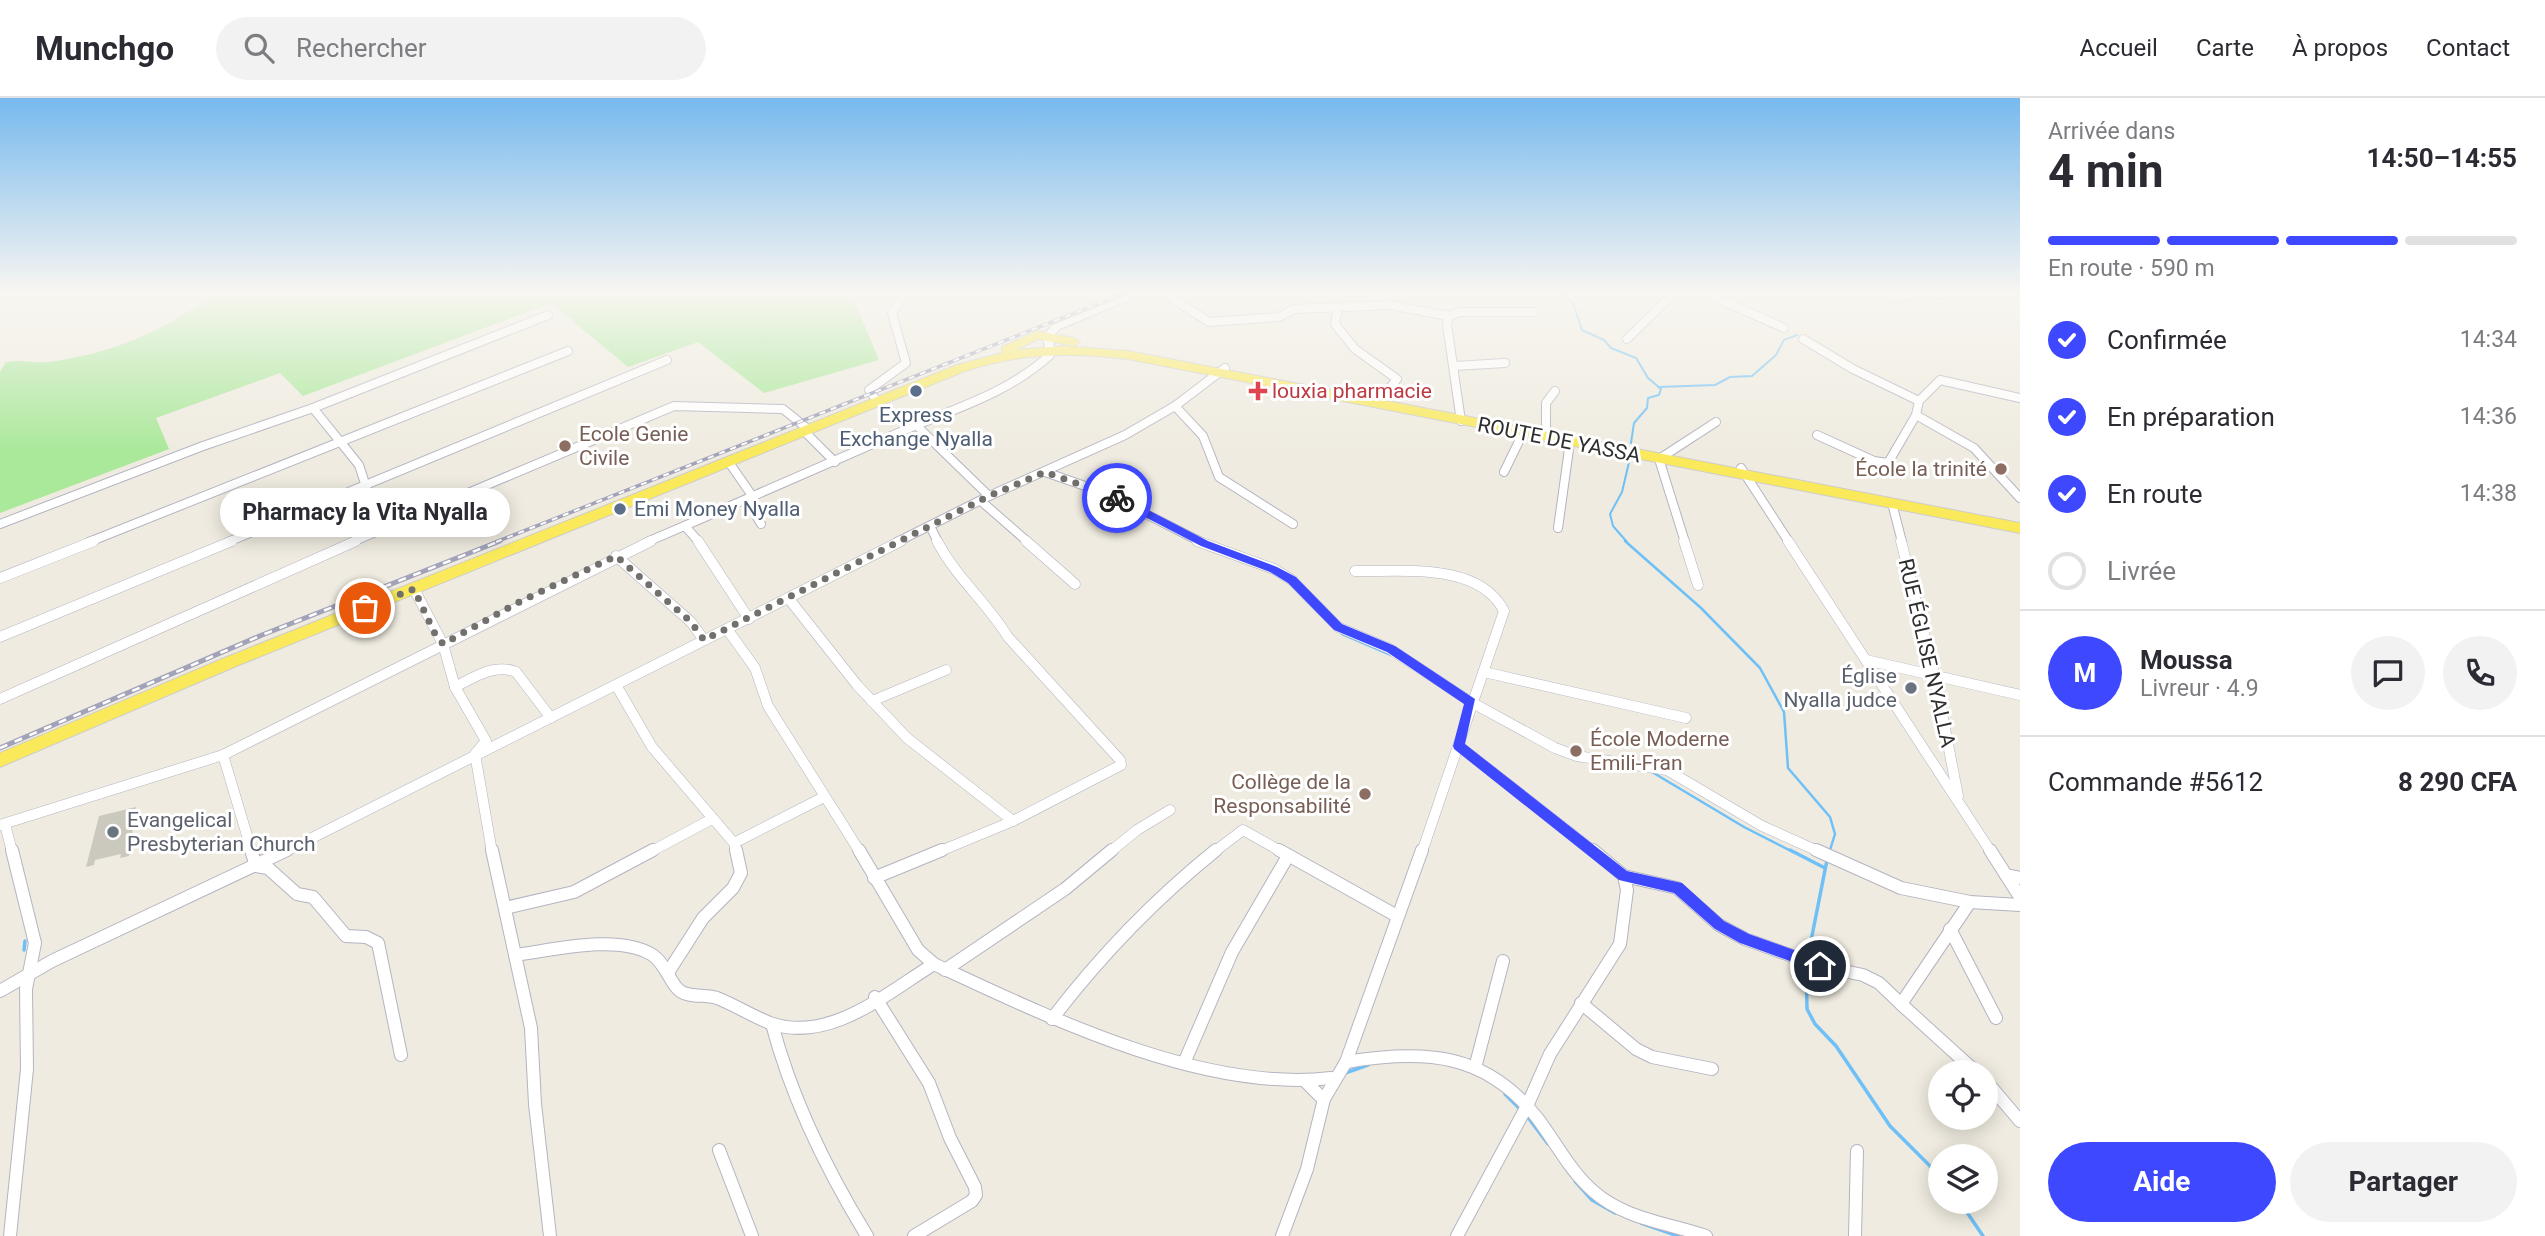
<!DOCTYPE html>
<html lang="fr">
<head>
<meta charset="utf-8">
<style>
  body { margin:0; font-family:Roboto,sans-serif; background:#f2f2f3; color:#2b2b33; height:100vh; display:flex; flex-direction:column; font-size:26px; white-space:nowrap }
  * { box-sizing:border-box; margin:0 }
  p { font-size:23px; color:#7c7c81 }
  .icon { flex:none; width:38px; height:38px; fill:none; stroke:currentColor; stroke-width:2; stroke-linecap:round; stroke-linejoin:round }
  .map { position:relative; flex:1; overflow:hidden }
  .drawer { display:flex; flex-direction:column; background:#fff; width:525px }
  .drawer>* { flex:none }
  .buttons { position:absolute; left:1928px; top:962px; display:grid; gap:14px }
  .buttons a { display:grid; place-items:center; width:70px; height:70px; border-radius:50%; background:#fff; box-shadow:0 4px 18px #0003; font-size:35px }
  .pin { position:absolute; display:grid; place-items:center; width:60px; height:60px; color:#fff; margin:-30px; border:4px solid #fff; border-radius:50%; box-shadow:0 2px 7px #0007 }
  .courier { position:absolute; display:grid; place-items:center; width:70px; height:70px; margin:-35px; border:5px solid #3d48ff; border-radius:50%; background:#fff; color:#222; box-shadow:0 2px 9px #0007 }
  .bubble { position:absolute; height:49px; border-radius:24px; background:#fff; box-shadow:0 4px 18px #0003; font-size:23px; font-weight:700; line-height:49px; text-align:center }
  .head em { font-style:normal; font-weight:700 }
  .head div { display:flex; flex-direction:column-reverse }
  .head { display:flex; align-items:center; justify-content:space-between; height:119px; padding:0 28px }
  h1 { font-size:46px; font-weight:700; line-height:52px }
  .bar { display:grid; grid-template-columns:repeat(4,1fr); gap:10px 7px; align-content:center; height:84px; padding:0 28px }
  .bar i { height:9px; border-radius:5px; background:#e1e1e2 }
  .bar .active { background:#3d48ff }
  .bar p { grid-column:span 4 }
  .line { display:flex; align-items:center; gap:18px; padding:0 28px; border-top:2px solid #e1e1e2 }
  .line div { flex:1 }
  .round { display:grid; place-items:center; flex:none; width:74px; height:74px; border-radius:37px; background:#f2f2f3 }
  ol { padding:0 28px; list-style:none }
  li { display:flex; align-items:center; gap:21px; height:77px }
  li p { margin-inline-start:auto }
  li .icon { padding:7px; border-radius:50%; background:#3d48ff; color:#fff; stroke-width:4 }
  li:last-child { color:#7c7c81 }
  li i { width:38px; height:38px; border:4px solid #e1e1e2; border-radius:50% }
  .button { display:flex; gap:14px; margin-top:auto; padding:14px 28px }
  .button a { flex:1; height:80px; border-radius:42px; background:#3d48ff; color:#fff; font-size:28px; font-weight:700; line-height:80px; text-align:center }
  .button a+a { background:#f2f2f3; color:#2b2b33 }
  header { display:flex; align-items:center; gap:42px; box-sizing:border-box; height:98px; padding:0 35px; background:#fff; border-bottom:2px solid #e1e1e2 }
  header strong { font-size:33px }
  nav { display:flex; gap:38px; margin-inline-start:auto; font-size:24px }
  .search { width:490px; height:63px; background:#f2f2f3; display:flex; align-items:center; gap:18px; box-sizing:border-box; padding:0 24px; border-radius:38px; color:#7c7c81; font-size:26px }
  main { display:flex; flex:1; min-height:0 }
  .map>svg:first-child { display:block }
  .green { fill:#aae89a }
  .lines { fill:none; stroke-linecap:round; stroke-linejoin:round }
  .stream-far2 { stroke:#6ec0f6; stroke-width:2 }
  .stream-far1 { stroke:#6ec0f6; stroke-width:2.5 }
  .stream { stroke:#6ec0f6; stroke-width:3.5 }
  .building { fill:#cbc9be }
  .street-far2-casing { stroke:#b4b4c2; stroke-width:10 }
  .street-far1-casing { stroke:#b4b4c2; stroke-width:11 }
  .street-casing { stroke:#b4b4c2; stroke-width:14 }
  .secondary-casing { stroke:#b4b4c2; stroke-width:2 }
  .primary-casing { stroke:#cdcdcd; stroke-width:2 }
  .street-far2 { stroke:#fff; stroke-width:8 }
  .street-far1 { stroke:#fff; stroke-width:10 }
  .street { stroke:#fff; stroke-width:12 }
  .secondary { fill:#fff; fill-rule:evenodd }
  .primary { fill:#f9e95b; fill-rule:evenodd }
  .rail-far1-casing { stroke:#a2a2b9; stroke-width:3.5 }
  .rail-casing { stroke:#a2a2b9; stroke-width:5 }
  .rail-far1 { stroke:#fff; stroke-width:2; stroke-dasharray:6; stroke-linecap:butt }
  .rail { stroke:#fff; stroke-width:2.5; stroke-dasharray:8; stroke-linecap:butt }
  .route { fill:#3d48ff }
  .done { stroke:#72706c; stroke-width:7; stroke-dasharray:0 12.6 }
  .service-dot { fill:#5c6f8a; stroke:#fff; stroke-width:2.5 }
  .health-dot { fill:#e0444e; stroke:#fff; stroke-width:2.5 }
  .education-dot { fill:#8d6e63; stroke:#fff; stroke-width:2.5 }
  .worship-dot { fill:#6b7280; stroke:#fff; stroke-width:2.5 }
  .labels { text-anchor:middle; stroke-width:6; stroke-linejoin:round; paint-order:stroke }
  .health-label { font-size:21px; fill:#be3a42; stroke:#fff; text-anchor:start }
  .service-label { font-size:21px; fill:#4e5e75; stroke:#fff }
  .education-label { font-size:21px; fill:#785e54; stroke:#fff; text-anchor:start }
  .street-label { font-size:21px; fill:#2e2e2e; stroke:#fff }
  .worship-label { font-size:21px; fill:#5b616d; stroke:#fff; text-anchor:end }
</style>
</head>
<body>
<header>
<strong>Munchgo</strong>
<div class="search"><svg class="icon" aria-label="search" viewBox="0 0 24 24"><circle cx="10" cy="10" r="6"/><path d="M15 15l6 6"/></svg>Rechercher</div>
<nav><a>Accueil</a><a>Carte</a><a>À propos</a><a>Contact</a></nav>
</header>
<main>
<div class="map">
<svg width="2020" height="1138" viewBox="0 0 2020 1138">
  <rect width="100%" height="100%" fill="#efebe0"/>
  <path class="green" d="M215,195H859L853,200L879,262L764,295L698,244L628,269L551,205L303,298L280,275L156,320L169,351L0,415V274L6,264C21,261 34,266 49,264C113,255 164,234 215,195Z"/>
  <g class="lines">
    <g class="stream-far2">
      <polyline points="1560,195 1573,205 1582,232 1604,242 1611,250 1636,260 1648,280 1661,291 1659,297 1648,300 1647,310 1634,325 1631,345"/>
      <polyline points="1658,289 1715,287 1730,279 1752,278 1776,257 1784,242 1797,237"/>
      <polyline points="1627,444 1613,428 1610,416 1622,394 1630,360"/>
    </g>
    <g class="stream-far1">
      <polyline points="1625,443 1701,510 1760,570 1784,614 1788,670 1830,719 1835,736 1830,752"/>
      <polyline points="1342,536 1391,557"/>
      <polyline points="1652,674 1744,729 1793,754"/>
    </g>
    <g class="stream">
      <polyline points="1790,752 1825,770"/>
      <polyline points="24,852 25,843"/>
      <polyline points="1808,858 1827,762"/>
      <polyline points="1806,868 1807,911 1815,926 1836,948 1890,1028 1941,1079"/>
      <polyline points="1345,975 1368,967"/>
      <polyline points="1505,996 1520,1011"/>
      <polyline points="1527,1018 1548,1046"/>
      <polyline points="1575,1083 1592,1102 1615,1115"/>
      <polyline points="1960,1104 1983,1138"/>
      <polyline points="1641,1125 1678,1138"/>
    </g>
  </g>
  <polygon class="building" points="136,709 129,758 120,760 121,756 95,762 94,767 86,769 99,718"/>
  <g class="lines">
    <g class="street-far2-casing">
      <g id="street-far2">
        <polyline points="1164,195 1209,224 1279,219 1294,211 1390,207 1449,218 1460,214 1534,214"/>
        <polyline points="1705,195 1784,230"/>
        <polyline points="1887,198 1964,195"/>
        <polyline points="1338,210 1335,226 1355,251 1397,281 1380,302"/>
        <polyline points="1449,218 1447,227 1461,323"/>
        <polyline points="1627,241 1674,195"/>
        <polyline points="1803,241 1853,271 1919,303"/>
        <polyline points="1454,268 1505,265"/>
        <polyline points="877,303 869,292 906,265 892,215 905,195"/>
        <polyline points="1175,308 1203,338 1219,379 1293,426"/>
        <polyline points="313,310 548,217"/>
        <polyline points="1916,317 1974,350 2020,400"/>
        <polyline points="916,327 989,398"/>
        <polyline points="804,333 835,364"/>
        <polyline points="1817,337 1874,363 1888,365 1916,317 1919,303 1940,282 2020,300"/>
        <polyline points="1546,339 1546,305 1555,293"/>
        <polyline points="728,363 753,399"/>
        <polyline points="1741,370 1789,444"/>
        <polyline points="1045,374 1105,395 1201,444"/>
        <polyline points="1504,374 1523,335"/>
        <polyline points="747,402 761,426"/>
        <polyline points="981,403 1028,444"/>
        <polyline points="1892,405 1902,444"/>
        <polyline points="0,426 203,348 313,310 359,367 380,432"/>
        <polyline points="685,428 699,444"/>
        <polyline points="931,430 938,444"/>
        <polyline points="1558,430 1570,344"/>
        <polyline points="89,444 568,253"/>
        <polyline points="228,444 667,262"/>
        <polyline points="352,444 674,308 783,311 808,331"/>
        <path d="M647,444C731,408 815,371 898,335C952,311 1006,297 1050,257V251"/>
        <polyline points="897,444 989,398 1125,337 1175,308 1225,270"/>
        <polyline points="1685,444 1659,361 1716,324"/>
      </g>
    </g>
    <g class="street-far1-casing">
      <g id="street-far1">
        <polyline points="698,443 749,521"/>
        <path d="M937,443C957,481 986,503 1008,539L1120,662L1121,667L1013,723L938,754"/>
        <polyline points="1026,443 1075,486"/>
        <polyline points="1197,443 1274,471 1292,482 1338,529 1390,551 1471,604 1555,650 1577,658 1667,672 1762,728 1820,754"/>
        <polyline points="1684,443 1698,487"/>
        <polyline points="1788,443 1991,754"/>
        <polyline points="1901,443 1935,579 1958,698"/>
        <polyline points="616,458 691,524 704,542"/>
        <path d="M1355,473C1402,474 1479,464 1504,513L1422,754"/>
        <polyline points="0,480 94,443"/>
        <polyline points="414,491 443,546 455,589 486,643 475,656 492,754"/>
        <polyline points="789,501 857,587 907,640 1013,723"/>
        <polyline points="727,531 755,570 768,608 860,754"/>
        <polyline points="0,539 232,443"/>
        <polyline points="1866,562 2020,597"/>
        <polyline points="1484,574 1686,620"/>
        <polyline points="616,587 652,649 734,745 736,754"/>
        <path d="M455,589C475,579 494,565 516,574L551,620"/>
        <polyline points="0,601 356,443"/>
        <polyline points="872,603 946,572"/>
        <polyline points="1459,648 1595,754"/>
        <polyline points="223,657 252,754"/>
        <polyline points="5,726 12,754"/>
        <polyline points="0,727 223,657 651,443"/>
        <polyline points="734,745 824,699"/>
        <polyline points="284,754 901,443"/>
        <polyline points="650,754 712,721"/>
        <polyline points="1110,754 1137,732 1170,712"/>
        <polyline points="1214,754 1243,732 1282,754"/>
      </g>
    </g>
    <g class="street-casing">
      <g id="street">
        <polyline points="251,752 256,768 268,770 297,796 313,799 346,838 366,839 378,845 401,957"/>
        <polyline points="492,752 531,930 535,1006 550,1138"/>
        <path d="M859,752L918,852L934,866C1048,919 1203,995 1331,980"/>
        <polyline points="1279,752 1397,818"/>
        <polyline points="1816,752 1901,790 1970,804 2020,807"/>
        <polyline points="1990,752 2020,799"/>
        <polyline points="2006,777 2020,780"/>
        <polyline points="1624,778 1677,790 1719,827 1745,841 1820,868 1863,877 1879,885 1901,906"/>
        <polyline points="874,780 942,752"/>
        <polyline points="1970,804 1901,906 1977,975"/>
        <polyline points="505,810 574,794 653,752"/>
        <polyline points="1950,831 1996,920"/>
        <path d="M515,857C554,852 616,836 651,856C666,865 670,886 680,893C690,900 706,896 717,900C735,907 752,918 770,925C829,946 887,895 934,866"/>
        <polyline points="945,872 1065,791 1112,752"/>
        <polyline points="669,873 703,820 733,790 741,775 736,752"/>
        <polyline points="0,893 52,863 287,752"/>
        <polyline points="875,899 929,985 950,1040 975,1089 976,1097 972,1103 914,1138"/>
        <polyline points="1581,905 1636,951 1652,959 1712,971"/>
        <path d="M1052,921C1100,858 1154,802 1216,752"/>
        <path d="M772,926C792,1002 826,1071 867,1138"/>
        <path d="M1346,964C1424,951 1486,954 1538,1021C1556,1045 1570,1073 1593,1093C1624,1121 1668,1125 1706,1138"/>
        <polyline points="1184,965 1232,854 1288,758"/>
        <polyline points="1476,966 1503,863"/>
        <polyline points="1305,983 1323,1001"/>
        <polyline points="1986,983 2020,1023"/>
        <polyline points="719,1052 752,1138"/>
        <polyline points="10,1138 27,971 26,891 35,845 12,752"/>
        <polyline points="1282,1138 1307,1071 1324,1001 1346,964 1422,752"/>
        <polyline points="1457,1138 1527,1008 1550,956 1620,846 1627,792 1624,778 1593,752"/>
        <polyline points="1855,1138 1857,1053"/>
      </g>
    </g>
    <g class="secondary-casing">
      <polygon id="secondary" points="1133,195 1146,195 1060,231 1053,238 1054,253 1050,254 1045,251 1043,238 1052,227"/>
    </g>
    <g class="primary-casing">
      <path id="primary" d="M1037,233L1074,240L1080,244L1074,248L1038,241L1016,252L1063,248L1128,253L2020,425V435L1128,261C1071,254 1020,255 965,273L234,569L0,669V655L222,561L957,267L1002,255V249Z"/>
    </g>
    <use href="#street-far2" class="street-far2"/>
    <use href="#street-far1" class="street-far1"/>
    <use href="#street" class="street"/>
    <use href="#secondary" class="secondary"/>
    <use href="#primary" class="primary"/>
    <g class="rail-far1-casing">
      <polyline id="rail-far1" points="496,444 1125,195"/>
    </g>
    <g class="rail-casing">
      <polyline id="rail" points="0,650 262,537 500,443"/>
    </g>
    <use href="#rail-far1" class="rail-far1"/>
    <use href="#rail" class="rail"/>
  </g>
  <linearGradient id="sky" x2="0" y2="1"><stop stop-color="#77b9ee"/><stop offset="0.55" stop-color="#f8f6f1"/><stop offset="1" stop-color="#f8f6f1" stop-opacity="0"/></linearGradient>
  <rect width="2020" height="354" fill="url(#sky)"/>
  <polygon class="route" points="1114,398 1121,398 1208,443 1277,469 1296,479 1342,526 1395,548 1475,601 1465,646 1627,773 1682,785 1724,823 1749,836 1825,863 1825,872 1820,874 1740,845 1715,831 1674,795 1619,782 1454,651 1453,648 1464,606 1387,554 1334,532 1288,485 1270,474 1201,448 1114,403"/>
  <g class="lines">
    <polyline class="done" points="365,510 414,491 434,534 443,546 521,503 616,458 691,524 704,542 989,398 1045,374 1117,400"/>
  </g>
  <g class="service-dot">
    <circle cx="916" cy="293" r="7"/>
    <circle cx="620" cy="411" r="7"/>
  </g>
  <path class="health-dot" d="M1254.5 282.5h7v7h7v7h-7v7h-7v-7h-7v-7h7z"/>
  <g class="education-dot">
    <circle cx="565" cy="348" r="7"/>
    <circle cx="2001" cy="371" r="7"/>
    <circle cx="1576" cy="653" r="7"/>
    <circle cx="1365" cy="696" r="7"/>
  </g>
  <g class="worship-dot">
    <circle cx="1911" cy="590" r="7"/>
    <circle cx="113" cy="734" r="7"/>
  </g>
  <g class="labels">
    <g class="health-label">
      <text x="1272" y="300">louxia pharmacie</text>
    </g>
    <g class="service-label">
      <text x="916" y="324">Express<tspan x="916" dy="24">Exchange Nyalla</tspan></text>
      <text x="634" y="418" text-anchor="start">Emi Money Nyalla</text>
    </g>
    <g class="education-label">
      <text x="579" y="343">Ecole Genie<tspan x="579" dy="24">Civile</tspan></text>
      <text x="1987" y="378" text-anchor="end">École la trinité</text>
      <text x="1590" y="648">École Moderne<tspan x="1590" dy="24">Emili-Fran</tspan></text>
      <text x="1351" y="691" text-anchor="end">Collège de la<tspan x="1351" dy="24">Responsabilité</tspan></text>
    </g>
    <g class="street-label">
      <text transform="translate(1559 342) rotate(11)" y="7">ROUTE DE YASSA</text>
      <text transform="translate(1927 555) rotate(77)" y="7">RUE ÉGLISE NYALLA</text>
    </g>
    <g class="worship-label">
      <text x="1897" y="585">Église<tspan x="1897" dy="24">Nyalla judce</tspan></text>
      <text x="127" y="729" text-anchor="start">Evangelical<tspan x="127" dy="24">Presbyterian Church</tspan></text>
    </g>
  </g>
</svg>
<div class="buttons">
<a><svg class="icon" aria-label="locate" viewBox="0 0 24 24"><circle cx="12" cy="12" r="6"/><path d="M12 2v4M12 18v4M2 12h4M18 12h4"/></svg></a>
<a><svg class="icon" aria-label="layers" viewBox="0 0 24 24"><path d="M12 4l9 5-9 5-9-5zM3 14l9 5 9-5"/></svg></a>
</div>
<div class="pin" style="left:365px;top:510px;background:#ea580c"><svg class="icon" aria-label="bag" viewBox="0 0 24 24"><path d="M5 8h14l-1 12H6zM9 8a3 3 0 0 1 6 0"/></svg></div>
<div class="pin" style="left:1820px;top:868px;background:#1f2937"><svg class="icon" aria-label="home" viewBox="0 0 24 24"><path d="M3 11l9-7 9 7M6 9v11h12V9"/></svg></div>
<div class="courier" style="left:1117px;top:400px"><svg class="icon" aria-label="bike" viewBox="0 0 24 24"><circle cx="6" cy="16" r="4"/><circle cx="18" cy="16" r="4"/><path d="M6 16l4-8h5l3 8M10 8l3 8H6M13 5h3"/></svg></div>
<div class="bubble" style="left:220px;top:390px;width:290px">Pharmacy la Vita Nyalla</div>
</div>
<section class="drawer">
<div class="head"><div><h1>4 min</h1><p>Arrivée dans</p></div><em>14:50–14:55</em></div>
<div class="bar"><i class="active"></i><i class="active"></i><i class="active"></i><i></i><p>En route · 590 m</p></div>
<ol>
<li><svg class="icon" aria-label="check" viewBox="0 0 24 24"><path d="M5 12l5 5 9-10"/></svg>Confirmée<p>14:34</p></li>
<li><svg class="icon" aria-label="check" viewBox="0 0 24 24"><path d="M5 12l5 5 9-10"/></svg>En préparation<p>14:36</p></li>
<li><svg class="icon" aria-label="check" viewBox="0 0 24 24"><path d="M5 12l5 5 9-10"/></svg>En route<p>14:38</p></li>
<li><i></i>Livrée</li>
</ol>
<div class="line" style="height:126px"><b class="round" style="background:#3d48ff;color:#fff">M</b><div><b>Moussa</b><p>Livreur · 4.9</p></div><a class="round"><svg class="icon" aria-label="chat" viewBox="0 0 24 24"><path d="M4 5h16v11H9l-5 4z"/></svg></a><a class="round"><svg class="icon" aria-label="phone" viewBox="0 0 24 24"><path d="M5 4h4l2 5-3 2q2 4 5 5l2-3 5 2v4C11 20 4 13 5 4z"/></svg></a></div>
<div class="line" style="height:91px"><div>Commande #5612</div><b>8 290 CFA</b></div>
<div class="button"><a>Aide</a><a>Partager</a></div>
</section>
</main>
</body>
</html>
